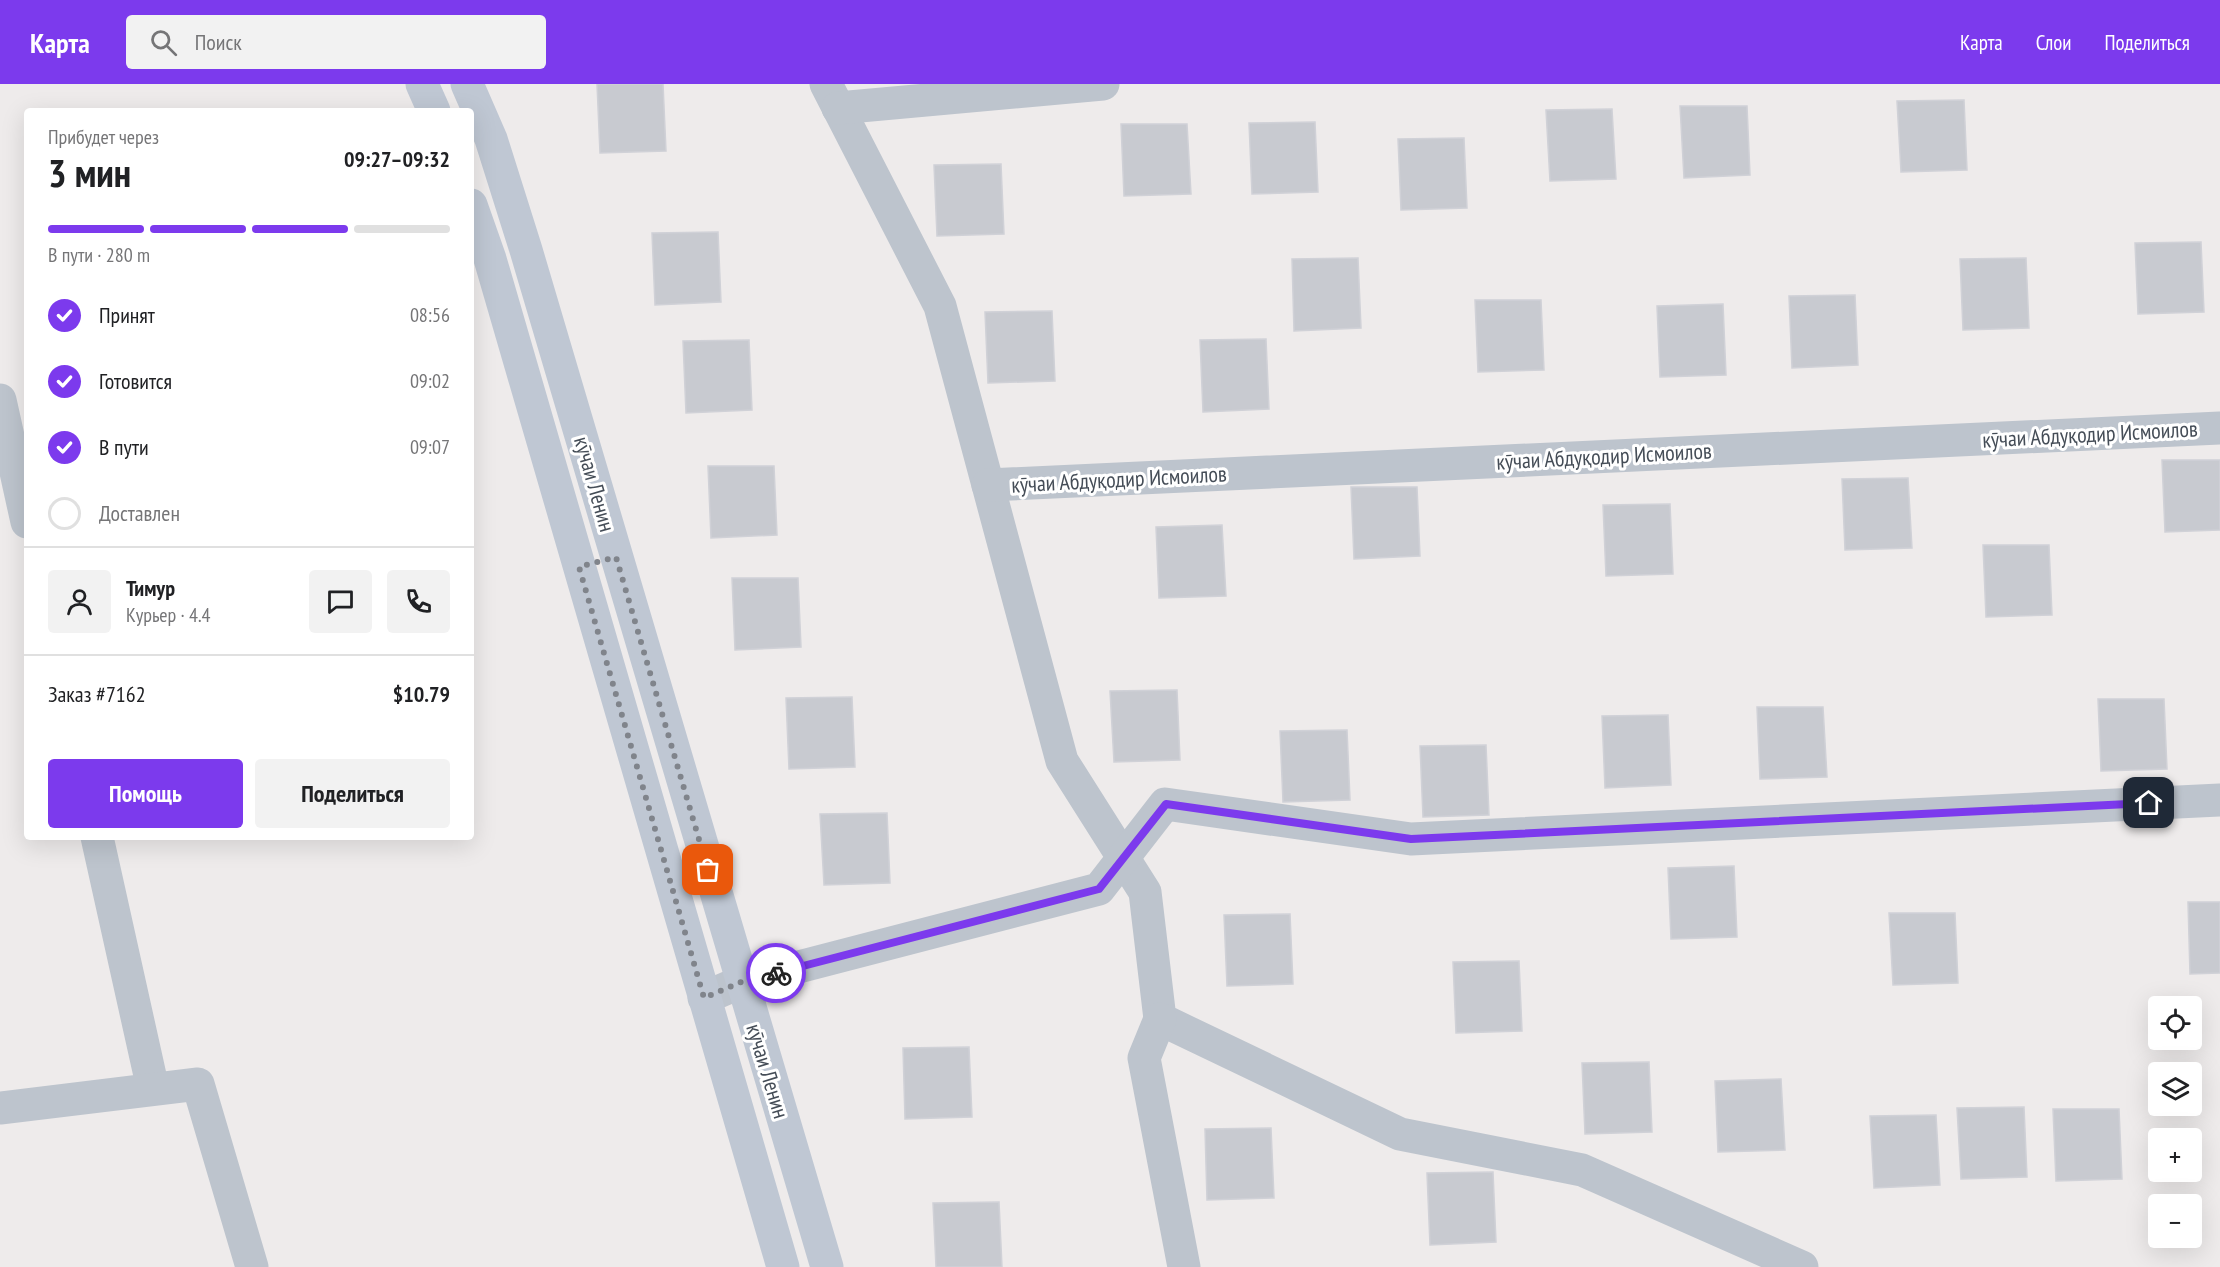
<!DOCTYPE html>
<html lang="ru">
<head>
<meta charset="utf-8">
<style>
  body { margin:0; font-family:"PT Sans Narrow",sans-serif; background:#f2f2f2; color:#202124; height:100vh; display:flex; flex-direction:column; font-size:22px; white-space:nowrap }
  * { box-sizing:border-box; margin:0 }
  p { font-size:20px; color:#757577 }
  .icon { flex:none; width:33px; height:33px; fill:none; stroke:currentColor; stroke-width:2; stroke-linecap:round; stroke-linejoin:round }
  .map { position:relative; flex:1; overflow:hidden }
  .details { position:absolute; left:24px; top:24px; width:450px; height:732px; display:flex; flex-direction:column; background:#fff; border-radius:6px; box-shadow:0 6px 24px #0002 }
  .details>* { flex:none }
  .tools { position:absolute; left:2148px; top:912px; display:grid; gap:12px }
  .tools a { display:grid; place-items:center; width:54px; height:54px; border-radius:6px; background:#fff; box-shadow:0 6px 24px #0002; font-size:30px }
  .pin { position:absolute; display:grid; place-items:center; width:51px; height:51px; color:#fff; margin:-26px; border-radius:12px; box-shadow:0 3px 9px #0006 }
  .courier { position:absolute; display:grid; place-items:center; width:60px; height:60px; margin:-30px; border:4px solid #7c3aed; border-radius:50%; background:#fff; color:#222; box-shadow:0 2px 8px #0007 }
  .head em { font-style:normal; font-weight:600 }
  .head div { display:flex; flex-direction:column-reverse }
  .head { display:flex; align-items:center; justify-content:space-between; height:102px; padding:0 24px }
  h1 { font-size:39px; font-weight:600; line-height:45px }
  .bar { display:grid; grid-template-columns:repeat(4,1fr); gap:9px 6px; align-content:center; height:72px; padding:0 24px }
  .bar i { height:8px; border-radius:4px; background:#e0e0e0 }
  .bar .current { background:#7c3aed }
  .bar p { grid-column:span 4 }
  .line { display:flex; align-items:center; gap:15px; padding:0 24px; border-top:2px solid #e0e0e0 }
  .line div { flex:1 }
  .round { display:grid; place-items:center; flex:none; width:63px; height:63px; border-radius:6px; background:#f2f2f2 }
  ol { padding:0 24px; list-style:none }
  li { display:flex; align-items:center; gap:18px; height:66px }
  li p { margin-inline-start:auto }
  li .icon { padding:6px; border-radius:50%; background:#7c3aed; color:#fff; stroke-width:4 }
  li:last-child { color:#757577 }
  li i { width:33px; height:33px; border:3px solid #e0e0e0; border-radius:50% }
  .button { display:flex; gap:12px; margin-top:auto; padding:12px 24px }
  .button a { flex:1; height:69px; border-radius:6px; background:#7c3aed; color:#fff; font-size:24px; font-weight:600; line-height:69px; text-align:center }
  .button a+a { background:#f2f2f2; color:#202124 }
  header { display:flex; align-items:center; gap:36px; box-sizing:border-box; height:84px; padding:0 30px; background:#7c3aed; color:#fff }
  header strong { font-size:28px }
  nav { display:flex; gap:33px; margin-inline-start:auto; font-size:21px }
  .search { width:420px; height:54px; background:#f2f2f2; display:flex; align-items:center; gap:15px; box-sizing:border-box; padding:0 21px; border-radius:6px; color:#757577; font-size:22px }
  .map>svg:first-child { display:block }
  .building { fill:#c8cad0; stroke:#d0d1d7; stroke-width:1.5 }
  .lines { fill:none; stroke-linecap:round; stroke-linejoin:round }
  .street { stroke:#bdc4cd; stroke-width:33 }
  .secondary { stroke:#bfc7d3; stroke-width:33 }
  .done { stroke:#80848b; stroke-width:6; stroke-dasharray:0 10.8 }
  .route { stroke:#7c3aed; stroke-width:8 }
  .labels { text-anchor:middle; stroke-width:6; stroke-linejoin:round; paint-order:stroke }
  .street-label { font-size:22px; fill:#454d57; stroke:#fff }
</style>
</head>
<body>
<header>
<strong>Карта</strong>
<div class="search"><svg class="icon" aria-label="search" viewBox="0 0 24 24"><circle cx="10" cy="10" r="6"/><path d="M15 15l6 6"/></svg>Поиск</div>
<nav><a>Карта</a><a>Слои</a><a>Поделиться</a></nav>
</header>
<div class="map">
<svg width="2220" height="1183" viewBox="0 0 2220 1183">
  <rect width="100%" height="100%" fill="#eeebeb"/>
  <g class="building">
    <polygon points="597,0 663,0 666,67 600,69"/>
    <polygon points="1964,16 1967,86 1901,88 1897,17"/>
    <polygon points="1680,22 1747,22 1750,91 1684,94"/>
    <polygon points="1612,25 1616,95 1550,97 1546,26"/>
    <polygon points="1315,38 1318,108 1252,110 1249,39"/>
    <polygon points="1121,40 1187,40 1191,110 1124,112"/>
    <polygon points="1464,54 1467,124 1401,126 1398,55"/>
    <polygon points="1001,80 1004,150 937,152 934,81"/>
    <polygon points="718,148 721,218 655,221 652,149"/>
    <polygon points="2201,158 2204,228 2138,230 2135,159"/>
    <polygon points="1358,174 1361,244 1294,247 1292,175"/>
    <polygon points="2026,174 2029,244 1963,246 1960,175"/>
    <polygon points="1855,211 1858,281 1792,284 1789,212"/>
    <polygon points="1475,216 1541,216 1544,286 1478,288"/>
    <polygon points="1723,220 1726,291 1660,293 1657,222"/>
    <polygon points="1052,227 1055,297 988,299 985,228"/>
    <polygon points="1266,255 1269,325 1203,328 1200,256"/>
    <polygon points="749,256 752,326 686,329 683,257"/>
    <polygon points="2162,376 2220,376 2220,446 2165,448"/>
    <polygon points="708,382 774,382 777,451 711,454"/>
    <polygon points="1908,394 1912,464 1845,466 1842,395"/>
    <polygon points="1351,403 1417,403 1420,472 1354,475"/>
    <polygon points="1670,420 1673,490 1606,492 1603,421"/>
    <polygon points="1222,441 1226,512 1159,514 1156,443"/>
    <polygon points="1983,461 2049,461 2052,531 1986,533"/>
    <polygon points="732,494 798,494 801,563 735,566"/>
    <polygon points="1177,606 1180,676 1114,678 1110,607"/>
    <polygon points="852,613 855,683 789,685 786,614"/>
    <polygon points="2098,615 2164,615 2167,685 2101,687"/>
    <polygon points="1757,623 1823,623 1827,693 1760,695"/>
    <polygon points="1668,631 1671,701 1605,704 1602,632"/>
    <polygon points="1347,646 1350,716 1283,718 1280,647"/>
    <polygon points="1486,661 1489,731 1423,733 1420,662"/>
    <polygon points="887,729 890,799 824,801 820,730"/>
    <polygon points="1734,782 1737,853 1671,855 1668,784"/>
    <polygon points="2188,818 2220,818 2220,889 2190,890"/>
    <polygon points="1889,829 1955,829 1958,899 1893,901"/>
    <polygon points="1290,830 1293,900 1227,902 1224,831"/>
    <polygon points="1519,877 1522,947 1456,949 1453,878"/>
    <polygon points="969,963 972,1033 905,1035 903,964"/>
    <polygon points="1649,978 1652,1048 1585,1050 1582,979"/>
    <polygon points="1781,995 1785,1066 1718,1068 1715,997"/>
    <polygon points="2024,1023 2027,1093 1961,1095 1957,1024"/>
    <polygon points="2053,1025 2119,1025 2122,1095 2056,1097"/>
    <polygon points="1936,1031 1940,1101 1874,1104 1870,1032"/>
    <polygon points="1271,1044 1274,1114 1207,1116 1205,1045"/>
    <polygon points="1493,1088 1496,1158 1430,1161 1427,1089"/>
    <polygon points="999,1118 1002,1183 936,1183 933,1119"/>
  </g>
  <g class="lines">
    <g class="street">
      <polyline points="826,0 940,222 1062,677 1145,808 1160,935 1400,1050 1582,1086 1802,1183"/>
      <polyline points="838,24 1103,0"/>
      <polyline points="0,316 27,438"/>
      <polyline points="988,401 2220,344"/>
      <polyline points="97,753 153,1005"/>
      <polyline points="704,914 741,898 1099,805 1165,720 1411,755 2220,716"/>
      <polyline points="1160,935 1144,974 1184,1183"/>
      <polyline points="0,1024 198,1000 252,1183"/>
    </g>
    <g class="secondary">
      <polyline points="422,0 434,27"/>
      <polyline points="467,0 491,55 526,166 827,1183"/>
      <polyline points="471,121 490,175 783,1183"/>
    </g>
  </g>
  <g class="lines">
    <polyline class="done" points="708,786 616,473 579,483 704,914 741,898 776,889"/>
    <polyline class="route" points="776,889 1099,805 1166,720 1411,755 2149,719"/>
  </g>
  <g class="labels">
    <g class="street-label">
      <text transform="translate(2090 350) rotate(-3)" y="8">кӯчаи Абдуқодир Исмоилов</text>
      <text transform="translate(1604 372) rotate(-3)" y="8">кӯчаи Абдуқодир Исмоилов</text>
      <text transform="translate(1119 395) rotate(-3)" y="8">кӯчаи Абдуқодир Исмоилов</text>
      <text transform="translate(595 400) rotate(74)" y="8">кӯчаи Ленин</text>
      <text transform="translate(768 987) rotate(73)" y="8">кӯчаи Ленин</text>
    </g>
  </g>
</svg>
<div class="tools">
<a><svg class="icon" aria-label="locate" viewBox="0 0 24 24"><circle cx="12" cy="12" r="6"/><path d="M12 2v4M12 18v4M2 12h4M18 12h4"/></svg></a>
<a><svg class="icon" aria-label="layers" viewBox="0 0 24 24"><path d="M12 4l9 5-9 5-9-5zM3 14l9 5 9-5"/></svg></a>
<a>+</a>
<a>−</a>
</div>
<div class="pin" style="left:708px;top:786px;background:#ea580c"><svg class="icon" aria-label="bag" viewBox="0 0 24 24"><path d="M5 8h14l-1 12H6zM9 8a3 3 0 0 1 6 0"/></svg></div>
<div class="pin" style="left:2149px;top:719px;background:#1f2937"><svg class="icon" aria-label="home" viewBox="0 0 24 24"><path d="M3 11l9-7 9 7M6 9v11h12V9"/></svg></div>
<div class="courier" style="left:776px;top:889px"><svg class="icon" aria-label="bike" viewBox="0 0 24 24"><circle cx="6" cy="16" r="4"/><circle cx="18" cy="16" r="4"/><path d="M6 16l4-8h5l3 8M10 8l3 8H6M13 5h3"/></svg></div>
<section class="details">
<div class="head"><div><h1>3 мин</h1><p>Прибудет через</p></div><em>09:27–09:32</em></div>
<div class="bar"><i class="current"></i><i class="current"></i><i class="current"></i><i></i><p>В пути · 280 m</p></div>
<ol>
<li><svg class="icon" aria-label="check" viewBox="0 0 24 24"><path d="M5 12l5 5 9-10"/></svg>Принят<p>08:56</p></li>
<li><svg class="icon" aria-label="check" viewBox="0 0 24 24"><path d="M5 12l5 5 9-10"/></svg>Готовится<p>09:02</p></li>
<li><svg class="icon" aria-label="check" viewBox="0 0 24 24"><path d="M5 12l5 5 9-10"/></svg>В пути<p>09:07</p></li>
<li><i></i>Доставлен</li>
</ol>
<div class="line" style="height:108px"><a class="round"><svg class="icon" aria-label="person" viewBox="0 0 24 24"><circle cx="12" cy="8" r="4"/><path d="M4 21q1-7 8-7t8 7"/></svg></a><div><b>Тимур</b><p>Курьер · 4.4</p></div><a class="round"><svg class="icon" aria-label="chat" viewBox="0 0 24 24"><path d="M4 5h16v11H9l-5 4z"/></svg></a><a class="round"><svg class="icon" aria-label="phone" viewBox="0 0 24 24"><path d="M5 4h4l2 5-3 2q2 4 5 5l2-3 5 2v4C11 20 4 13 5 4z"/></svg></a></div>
<div class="line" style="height:78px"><div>Заказ #7162</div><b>$10.79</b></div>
<div class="button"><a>Помощь</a><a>Поделиться</a></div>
</section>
</div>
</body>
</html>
